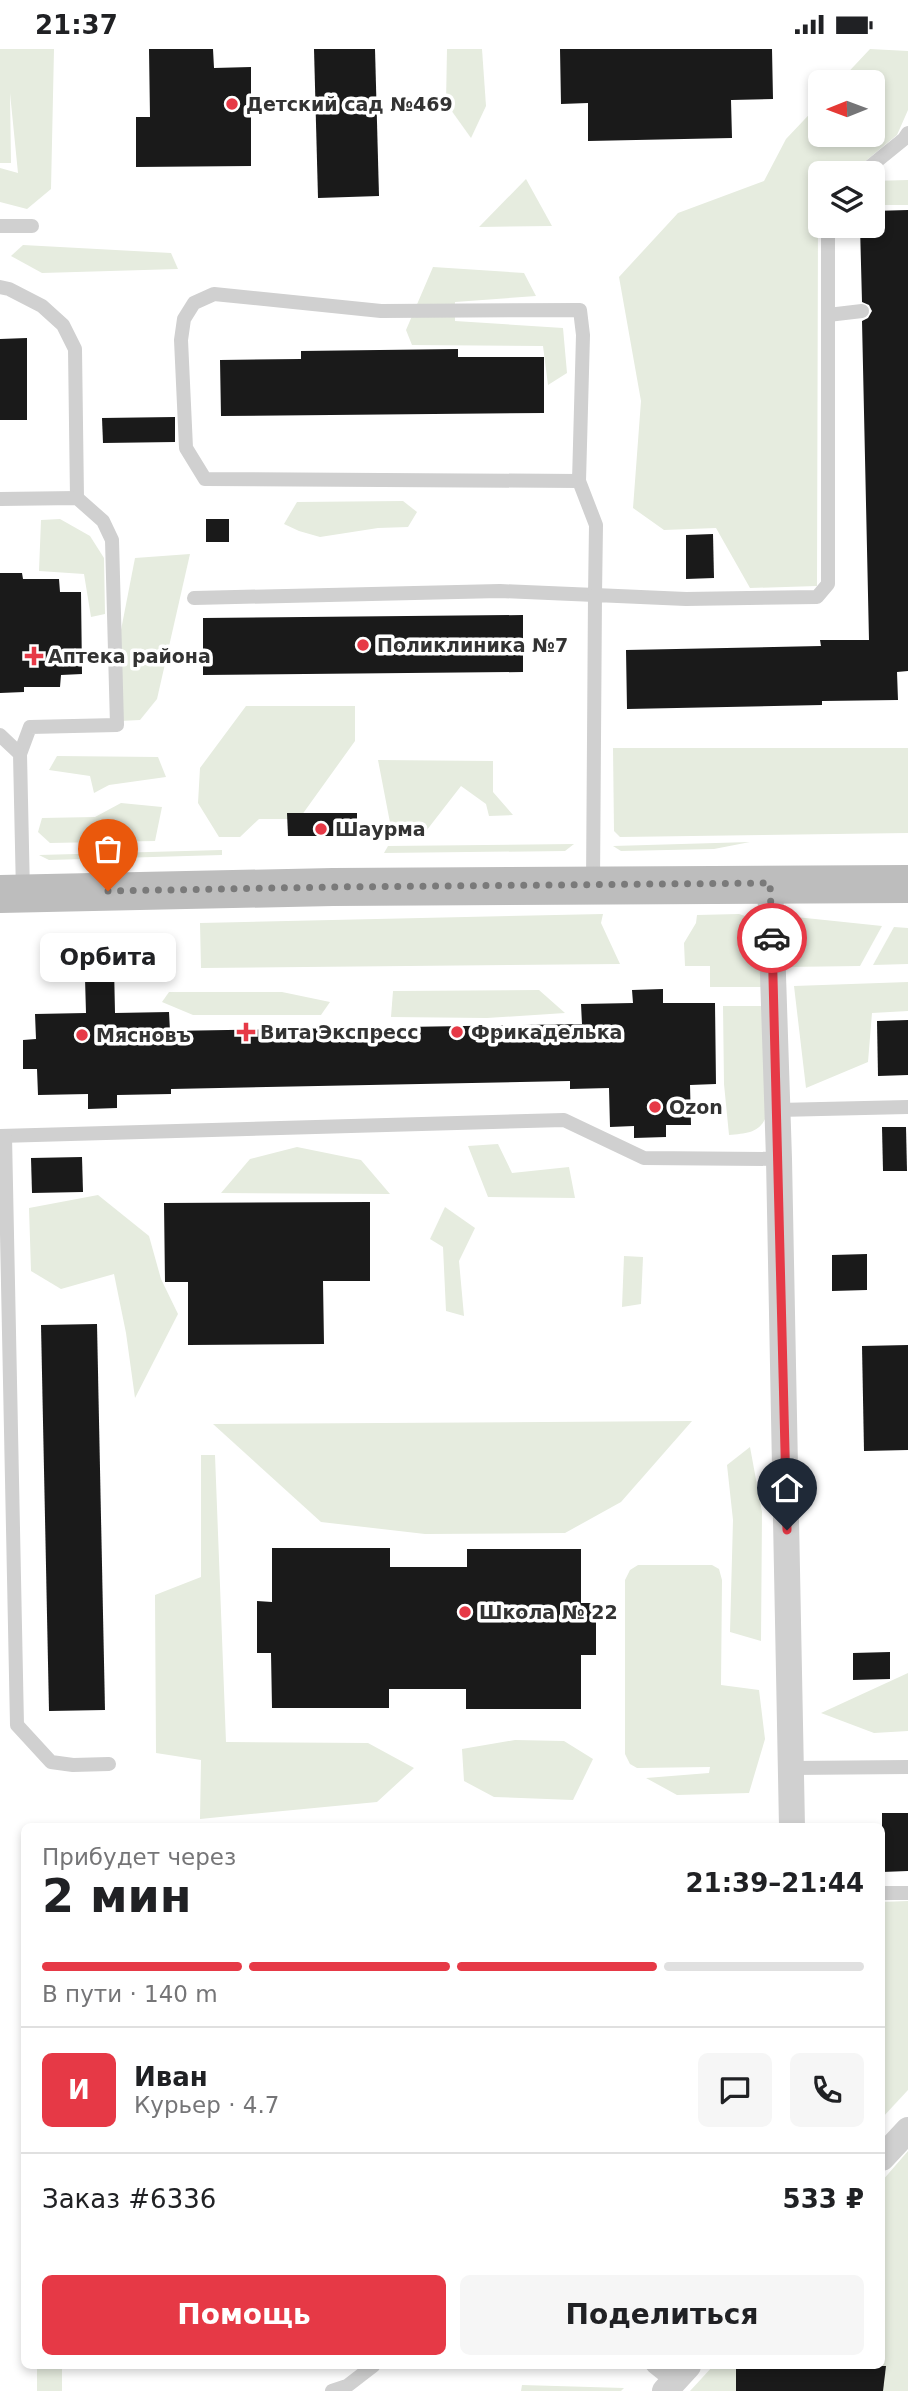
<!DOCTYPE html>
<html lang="ru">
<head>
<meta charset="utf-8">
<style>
  body { margin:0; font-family:"DejaVu Sans",sans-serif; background:#f6f6f6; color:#202124; height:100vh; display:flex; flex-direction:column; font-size:26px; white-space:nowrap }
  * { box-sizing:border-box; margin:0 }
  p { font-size:23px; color:#757577 }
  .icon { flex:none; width:38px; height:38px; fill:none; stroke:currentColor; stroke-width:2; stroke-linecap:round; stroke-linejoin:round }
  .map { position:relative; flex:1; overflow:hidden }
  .drawer { position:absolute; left:21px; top:1774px; width:864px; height:546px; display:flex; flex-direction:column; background:#fff; border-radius:10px; box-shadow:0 4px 10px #0003 }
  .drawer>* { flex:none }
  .needle { width:46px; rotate:269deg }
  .fabs { position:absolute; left:808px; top:21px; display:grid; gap:14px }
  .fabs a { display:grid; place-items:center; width:77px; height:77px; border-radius:10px; background:#fff; box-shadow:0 4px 10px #0003; font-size:35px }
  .pin { position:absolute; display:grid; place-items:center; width:60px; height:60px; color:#fff; margin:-72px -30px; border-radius:50% 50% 50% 0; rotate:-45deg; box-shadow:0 0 7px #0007 }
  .pin .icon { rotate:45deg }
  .courier { position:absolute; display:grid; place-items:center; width:70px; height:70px; margin:-35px; border:5px solid #e63946; border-radius:50%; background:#fff; color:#222; box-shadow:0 2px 9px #0007 }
  .bubble { position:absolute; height:49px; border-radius:10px; background:#fff; box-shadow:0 4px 10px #0003; font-size:23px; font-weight:700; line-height:49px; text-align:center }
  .overview em { font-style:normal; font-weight:700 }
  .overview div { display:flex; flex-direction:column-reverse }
  .overview { display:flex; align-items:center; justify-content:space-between; height:119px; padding:0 21px }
  h1 { font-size:46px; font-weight:700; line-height:52px }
  .bar { display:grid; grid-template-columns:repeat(4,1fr); gap:10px 7px; align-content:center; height:84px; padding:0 21px }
  .bar i { height:9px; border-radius:5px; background:#e0e0e0 }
  .bar .on { background:#e63946 }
  .bar p { grid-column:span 4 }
  .line { display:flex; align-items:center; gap:18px; padding:0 21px; border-top:2px solid #e0e0e0 }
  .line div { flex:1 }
  .round { display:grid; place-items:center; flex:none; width:74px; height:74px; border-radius:10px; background:#f6f6f6 }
  .button { display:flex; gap:14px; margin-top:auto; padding:14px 21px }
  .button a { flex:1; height:80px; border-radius:10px; background:#e63946; color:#fff; font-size:28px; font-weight:700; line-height:80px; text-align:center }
  .button a+a { background:#f6f6f6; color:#202124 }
  .status { display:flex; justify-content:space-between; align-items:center; height:49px; padding:0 35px; background:#fff; direction:ltr }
  .status svg { height:19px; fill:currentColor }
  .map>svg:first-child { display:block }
  .green { fill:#e6ecdf }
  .building { fill:#1a1a1a }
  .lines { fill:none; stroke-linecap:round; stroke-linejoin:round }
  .lane { stroke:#d0d0d0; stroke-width:14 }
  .street { stroke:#d0d0d0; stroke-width:26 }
  .secondary { stroke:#bdbdbd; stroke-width:38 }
  .done { stroke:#7a7a7a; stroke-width:7; stroke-dasharray:0 12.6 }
  .route { stroke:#e63946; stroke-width:9 }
  .poi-dot { fill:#e63946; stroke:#fff; stroke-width:2.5 }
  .labels { text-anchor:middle; stroke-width:7; stroke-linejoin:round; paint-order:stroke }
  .poi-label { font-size:19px; font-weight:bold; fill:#333; stroke:#fff; text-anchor:start }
</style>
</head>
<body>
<div class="status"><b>21:37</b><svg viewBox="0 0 49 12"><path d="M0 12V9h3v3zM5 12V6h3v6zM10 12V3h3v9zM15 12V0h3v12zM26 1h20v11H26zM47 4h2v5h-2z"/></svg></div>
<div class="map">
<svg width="908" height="2342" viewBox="0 0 908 2342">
  <rect width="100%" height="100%" fill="#fff"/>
  <g class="green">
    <polygon points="0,0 54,0 51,140 27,160 0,153 0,119 18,124 10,44 11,114 0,114"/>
    <polygon points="447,0 482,0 486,57 471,89 446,54"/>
    <polygon points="870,0 908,2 908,61 897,86 851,124 821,124 821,167 818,172 817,537 750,539 716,479 664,481 633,459 641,352 619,228 678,164 764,132 786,90 821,53 821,86 873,86 873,33 839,33"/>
    <polygon points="526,130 552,177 479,178"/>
    <polygon points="908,131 908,156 873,156 873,132"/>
    <polygon points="23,196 171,204 178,220 42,224 11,207"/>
    <polygon points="433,218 524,224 536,247 455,253 455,272 563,279 567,324 548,336 543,297 412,296 406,281"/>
    <polygon points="403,452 417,463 408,478 378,479 320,488 299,482 284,475 297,453"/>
    <polygon points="60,470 90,487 104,509 105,565 91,568 84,525 39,522 41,471"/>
    <polygon points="190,505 157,650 140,671 120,672 121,581 135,509"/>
    <polygon points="246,657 355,657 355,692 299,770 259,770 240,788 219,788 198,754 200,719"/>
    <polygon points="613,699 908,699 908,784 620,788 614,782"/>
    <polygon points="57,707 158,708 166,728 109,736 94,744 90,727 49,721"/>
    <polygon points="378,711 493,712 493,743 513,766 489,767 486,755 461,737 423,786 392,784"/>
    <polygon points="121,754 162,758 155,792 50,794 38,783 42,769 95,768"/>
    <polygon points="750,793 714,800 621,802 613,797"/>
    <polygon points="574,795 565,802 384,804 388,797"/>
    <polygon points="222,801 222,806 49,811 39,806"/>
    <polygon points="603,865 601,874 620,915 201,919 200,874"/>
    <polygon points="739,865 751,869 758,876 765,938 710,938 710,917 685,917 684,894 696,874 697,866"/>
    <polygon points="796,868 882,877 860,917 785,918 784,881 786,872"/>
    <polygon points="894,878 908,879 908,915 873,916"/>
    <polygon points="908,933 908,962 872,964 868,1013 806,1039 794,937"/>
    <polygon points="539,941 565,964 487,969 391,968 393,942"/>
    <polygon points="169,943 282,943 330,953 321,966 193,966 162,953"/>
    <path d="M723,957H765L768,1063C761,1084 749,1084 729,1086L724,1035Z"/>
    <polygon points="498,1095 512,1124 569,1118 575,1149 488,1148 468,1097"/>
    <polygon points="297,1098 361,1111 390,1145 221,1144 250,1110"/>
    <polygon points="98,1146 149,1187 161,1230 178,1265 135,1349 126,1284 114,1225 61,1240 31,1222 29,1159"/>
    <polygon points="445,1158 475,1179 459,1212 464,1267 446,1262 443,1198 430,1190"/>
    <polygon points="624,1207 643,1208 641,1255 622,1258"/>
    <polygon points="692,1372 621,1453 565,1484 425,1485 321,1473 213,1375"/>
    <polygon points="750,1398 762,1463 761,1592 730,1583 733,1471 727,1416"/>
    <polygon points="201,1406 215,1406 226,1693 368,1694 414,1719 377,1753 200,1770 201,1711 156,1704 155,1546 201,1528"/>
    <polygon points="638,1516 712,1516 719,1520 722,1531 721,1636 759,1641 765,1690 749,1744 677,1746 646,1729 709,1724 710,1718 637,1719 630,1715 625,1705 625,1531 630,1521"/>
    <polygon points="908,1624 908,1682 874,1684 821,1664"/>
    <polygon points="515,1691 564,1692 593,1710 573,1751 494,1748 464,1732 462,1700"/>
    <polygon points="908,1852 908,2041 882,2069 882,1853"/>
    <polygon points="908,2102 908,2342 690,2342 713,2317 882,2317 882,2132"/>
    <rect x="37" y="2317" width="25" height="25"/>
    <polygon points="522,2336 624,2339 621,2342 521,2342"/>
  </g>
  <g class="building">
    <polygon points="149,0 213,0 214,19 251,18 251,117 136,118 136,68 150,68"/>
    <polygon points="314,0 375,0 379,147 318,149"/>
    <polygon points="560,0 772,0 773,50 731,51 732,89 588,92 588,54 561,55"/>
    <polygon points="908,161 908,622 897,623 898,651 822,652 822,656 627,660 626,601 821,597 820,591 869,591 862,272 868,269 872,262 869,256 862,253 860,177 873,177 873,162"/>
    <polygon points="27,289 27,371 0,371 0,290"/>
    <polygon points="458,300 458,308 544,308 544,364 221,367 220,311 301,310 301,302"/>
    <polygon points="175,368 175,393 103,394 102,369"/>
    <rect x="206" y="470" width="23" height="23"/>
    <polygon points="713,485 714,529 686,530 686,486"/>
    <polygon points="0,524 22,524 23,530 59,530 60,543 81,543 82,625 61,626 60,638 24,638 24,643 0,644"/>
    <polygon points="523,566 523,623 203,626 203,569"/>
    <polygon points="287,764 357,764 357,787 288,787"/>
    <polygon points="151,893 152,916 114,917 115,964 169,963 170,982 582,975 581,955 633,954 632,941 663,940 663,954 715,954 716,1035 690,1036 691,1076 666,1076 666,1088 634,1089 634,1077 610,1078 609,1039 570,1040 570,1032 171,1040 171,1045 117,1046 117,1059 88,1060 88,1045 38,1046 37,1020 23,1020 23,991 36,990 35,965 86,964 84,894"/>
    <polygon points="908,971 908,1026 878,1027 877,972"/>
    <polygon points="882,1078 906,1078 907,1122 883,1122"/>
    <polygon points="82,1108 83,1143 32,1144 31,1109"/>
    <polygon points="370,1153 370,1232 323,1232 324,1295 188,1296 188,1233 165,1233 164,1154"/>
    <polygon points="867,1205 867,1241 832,1242 832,1206"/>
    <polygon points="97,1275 105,1661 49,1662 41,1276"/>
    <polygon points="908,1296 908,1401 864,1402 862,1297"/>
    <polygon points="272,1499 390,1499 390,1518 467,1518 467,1500 581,1500 581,1554 596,1554 596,1606 581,1606 581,1660 466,1660 466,1640 389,1640 389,1659 272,1659 271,1604 257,1604 257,1552 272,1553"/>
    <polygon points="890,1603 890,1630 853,1631 853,1604"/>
    <polygon points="882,1764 908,1764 908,1822 882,1823"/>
    <polygon points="736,2317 886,2317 883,2342 736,2342"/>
  </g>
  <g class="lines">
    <g class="lane">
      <polyline points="862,124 904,90 908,84"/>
      <polyline points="0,177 32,177"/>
      <polyline points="0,238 9,240 42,257 63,276 75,300 77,449"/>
      <polyline points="828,266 862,262"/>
      <polyline points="0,450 77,449 103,472 112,491 117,676 30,678 20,705"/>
      <polyline points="194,549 500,542 595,546 596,476 579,432 205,430 186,399 181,291 184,270 194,254 214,245 381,262 580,261 583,286 579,432"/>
      <polyline points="0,686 20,705 23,844"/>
      <polyline points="593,835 595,546 686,550 817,548 828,535 828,177"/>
      <polyline points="778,1061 908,1058"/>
      <polyline points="0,1087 564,1071 644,1109 779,1110"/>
      <polyline points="5,1087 17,1676 51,1713 73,1716 109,1715"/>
      <polyline points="791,1719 908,1718"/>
      <polyline points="882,1844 908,1844"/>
      <polyline points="653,2317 673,2333"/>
      <polyline points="332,2342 347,2337 373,2317"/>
    </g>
    <g class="street">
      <polyline points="770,834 779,1110 792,1778"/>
      <polyline points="882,2109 908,2081"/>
      <polyline points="665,2342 688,2317"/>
    </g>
    <polyline class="secondary" points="0,845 333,838 908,835"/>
  </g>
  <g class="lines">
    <polyline class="done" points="108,842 333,838 770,834 772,889"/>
    <polyline class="route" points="772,889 787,1481"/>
  </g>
  <g class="poi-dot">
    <circle cx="232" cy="55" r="7"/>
    <circle cx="363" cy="596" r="7"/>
    <path d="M30.5 596.5h7v7h7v7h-7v7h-7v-7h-7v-7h7z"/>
    <circle cx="321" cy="780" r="7"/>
    <path d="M242.5 972.5h7v7h7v7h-7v7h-7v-7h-7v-7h7z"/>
    <circle cx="457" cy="983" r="7"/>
    <circle cx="82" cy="986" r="7"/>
    <circle cx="655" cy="1058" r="7"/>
    <circle cx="465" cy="1563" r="7"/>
  </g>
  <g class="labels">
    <g class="poi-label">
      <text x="246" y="62">Детский сад №469</text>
      <text x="377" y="603">Поликлиника №7</text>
      <text x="48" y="614">Аптека района</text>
      <text x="335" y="787">Шаурма</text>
      <text x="260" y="990">Вита Экспресс</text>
      <text x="471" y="990">Фрикаделька</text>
      <text x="96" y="993">Мясновъ</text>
      <text x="669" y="1065">Ozon</text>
      <text x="479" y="1570">Школа № 22</text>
    </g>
  </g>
</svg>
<div class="fabs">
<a><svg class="needle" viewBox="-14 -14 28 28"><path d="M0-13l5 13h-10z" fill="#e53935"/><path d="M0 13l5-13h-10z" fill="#757577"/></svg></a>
<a><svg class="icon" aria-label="layers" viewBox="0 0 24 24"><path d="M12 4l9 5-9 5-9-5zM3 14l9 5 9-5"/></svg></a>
</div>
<div class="pin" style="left:108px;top:842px;background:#ea580c"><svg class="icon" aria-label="bag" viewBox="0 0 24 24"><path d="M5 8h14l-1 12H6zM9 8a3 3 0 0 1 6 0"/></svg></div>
<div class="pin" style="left:787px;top:1481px;background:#1f2937"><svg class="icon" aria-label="home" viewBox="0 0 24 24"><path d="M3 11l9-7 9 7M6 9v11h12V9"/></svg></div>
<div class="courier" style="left:772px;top:889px"><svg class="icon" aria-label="car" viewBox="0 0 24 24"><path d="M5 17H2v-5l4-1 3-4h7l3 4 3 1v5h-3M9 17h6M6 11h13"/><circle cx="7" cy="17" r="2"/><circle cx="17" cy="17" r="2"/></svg></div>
<div class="bubble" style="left:40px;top:884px;width:136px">Орбита</div>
<section class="drawer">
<div class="overview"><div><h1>2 мин</h1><p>Прибудет через</p></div><em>21:39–21:44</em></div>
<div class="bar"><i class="on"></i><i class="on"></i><i class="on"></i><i></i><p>В пути · 140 m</p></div>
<div class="line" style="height:126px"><b class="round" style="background:#e63946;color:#fff">И</b><div><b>Иван</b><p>Курьер · 4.7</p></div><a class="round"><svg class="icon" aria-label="chat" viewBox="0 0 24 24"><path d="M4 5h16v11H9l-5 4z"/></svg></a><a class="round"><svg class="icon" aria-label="phone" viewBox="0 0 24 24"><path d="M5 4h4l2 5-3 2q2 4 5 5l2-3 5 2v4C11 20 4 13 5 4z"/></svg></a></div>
<div class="line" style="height:91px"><div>Заказ #6336</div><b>533 ₽</b></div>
<div class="button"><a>Помощь</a><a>Поделиться</a></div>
</section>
</div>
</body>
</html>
